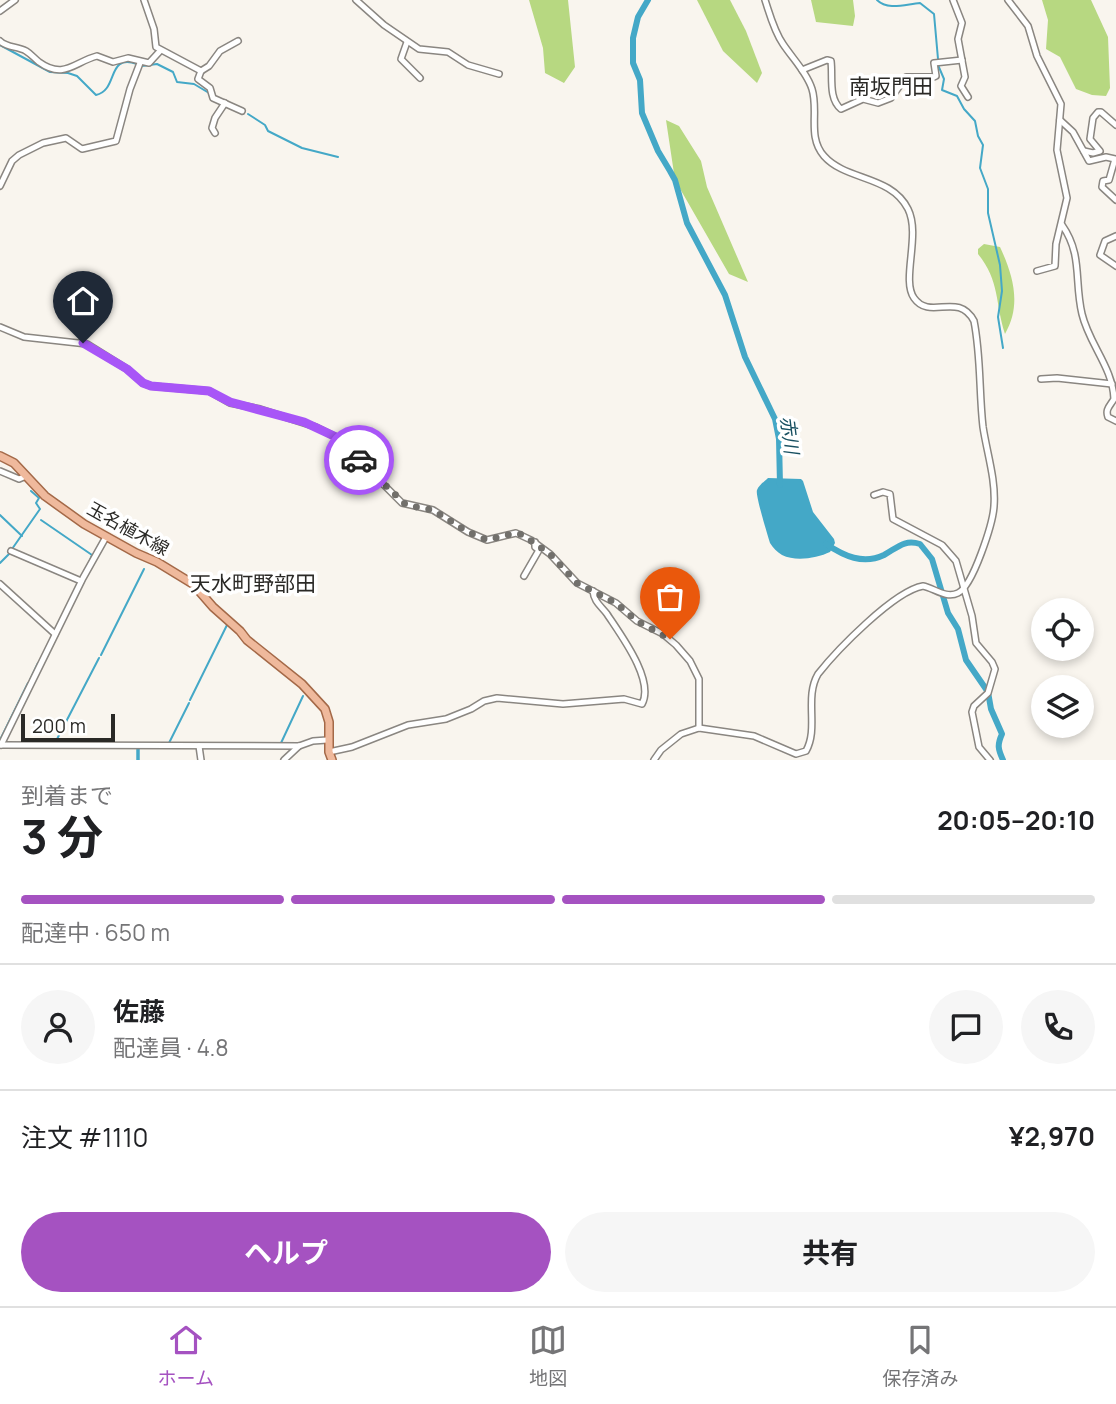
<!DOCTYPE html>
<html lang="ja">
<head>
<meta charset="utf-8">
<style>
  body { margin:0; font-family:Manrope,"Noto Sans JP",sans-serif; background:#f6f6f6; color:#202124; height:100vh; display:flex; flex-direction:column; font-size:26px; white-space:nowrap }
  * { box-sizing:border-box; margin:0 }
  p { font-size:23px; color:#757577 }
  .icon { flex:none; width:38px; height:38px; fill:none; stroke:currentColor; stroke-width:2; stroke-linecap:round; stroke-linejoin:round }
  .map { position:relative; height:760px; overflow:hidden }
  .details { display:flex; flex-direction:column; background:#fff; flex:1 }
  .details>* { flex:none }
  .buttons { position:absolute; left:1031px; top:598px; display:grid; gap:14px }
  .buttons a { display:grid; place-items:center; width:63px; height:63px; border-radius:50%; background:#fff; box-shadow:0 4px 10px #0003; font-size:35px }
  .scale { position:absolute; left:21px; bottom:18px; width:94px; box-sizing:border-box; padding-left:7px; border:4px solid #2a2926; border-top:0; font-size:19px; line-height:24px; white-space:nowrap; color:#2a2926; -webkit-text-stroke:5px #fff; paint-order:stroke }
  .pin { position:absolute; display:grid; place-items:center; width:60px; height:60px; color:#fff; margin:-72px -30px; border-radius:50% 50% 50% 0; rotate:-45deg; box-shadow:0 0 7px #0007 }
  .pin .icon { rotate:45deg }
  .courier { position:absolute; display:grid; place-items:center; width:70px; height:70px; margin:-35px; border:5px solid #a855f7; border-radius:50%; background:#fff; color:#222; box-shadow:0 2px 9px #0007 }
  .headline em { font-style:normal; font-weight:700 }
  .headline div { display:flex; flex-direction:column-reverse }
  .headline { display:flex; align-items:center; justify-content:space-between; height:119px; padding:0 21px }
  h1 { font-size:46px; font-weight:700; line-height:52px }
  .bar { display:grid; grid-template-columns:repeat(4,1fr); gap:10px 7px; align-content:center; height:84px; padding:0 21px }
  .bar i { height:9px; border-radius:5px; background:#e0e0e0 }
  .bar .selected { background:#a552c1 }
  .bar p { grid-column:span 4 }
  .line { display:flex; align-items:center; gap:18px; padding:0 21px; border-top:2px solid #e0e0e0 }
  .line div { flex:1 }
  .round { display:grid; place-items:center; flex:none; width:74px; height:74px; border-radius:37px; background:#f6f6f6 }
  .button { display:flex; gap:14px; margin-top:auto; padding:14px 21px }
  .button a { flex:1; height:80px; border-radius:42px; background:#a552c1; color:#fff; font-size:28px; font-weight:700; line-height:80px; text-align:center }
  .button a+a { background:#f6f6f6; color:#202124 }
  .menu { display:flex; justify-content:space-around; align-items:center; height:98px; border-top:2px solid #e0e0e0; background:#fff; font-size:19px; color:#757577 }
  .menu a { display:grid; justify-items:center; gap:4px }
  .menu .selected { color:#a552c1 }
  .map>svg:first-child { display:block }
  .green { fill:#b7d881 }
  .water { fill:#44a8c7 }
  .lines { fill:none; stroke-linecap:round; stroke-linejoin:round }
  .stream { stroke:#44a8c7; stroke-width:2 }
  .canal { stroke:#44a8c7; stroke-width:3.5 }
  .river { stroke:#44a8c7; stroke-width:6 }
  .minor-casing { stroke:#8a8681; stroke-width:8 }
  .major-casing { stroke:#a46948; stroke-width:10 }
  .minor { stroke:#fff; stroke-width:5 }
  .major { stroke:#efb99c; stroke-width:7 }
  .done { stroke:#72706c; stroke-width:7; stroke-dasharray:0 12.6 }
  .route { stroke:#a855f7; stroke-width:9 }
  .labels { text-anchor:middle; stroke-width:7; stroke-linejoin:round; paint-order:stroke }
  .street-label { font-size:18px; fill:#2a2926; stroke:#fff }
  .water-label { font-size:19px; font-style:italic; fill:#185061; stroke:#fff }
  .quarter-label { font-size:21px; fill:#2a2926; stroke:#fff }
</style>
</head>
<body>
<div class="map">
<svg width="1116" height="760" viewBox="0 0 1116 760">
  <rect width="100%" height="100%" fill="#f9f5ee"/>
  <g class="green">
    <polygon points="529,0 568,0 575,67 564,83 545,73 543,48"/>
    <polygon points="697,0 730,0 746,31 762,73 757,83 723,51"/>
    <polygon points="811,0 853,0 855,16 853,26 816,22"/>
    <polygon points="1042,0 1091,0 1108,37 1110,88 1106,96 1092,95 1076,89 1060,57 1046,49 1048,20"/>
    <polygon points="666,120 679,126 701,161 707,187 748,282 729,274 675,180"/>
    <path d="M984,244L1000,247C1013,275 1022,305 1005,334C995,303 1000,281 978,254V249Z"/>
  </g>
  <path class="water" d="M768,478L801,479L803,481L813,512L834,539L835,543L830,552C817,558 796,562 782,555C777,552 773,548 770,543C768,536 755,495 757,490C759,485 765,481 768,478Z"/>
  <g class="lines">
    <g class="stream">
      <path d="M877,0C888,11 906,4 920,3L934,14L938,59"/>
      <path d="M0,45L50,72L68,73L77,76L96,95C119,90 106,53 137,64"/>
      <polyline points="938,65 944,79 942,90 957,96 964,109 975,121 978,136 983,145 980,168 988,189 988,213 1000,265 1002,291 998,317 1003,348"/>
      <polyline points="142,66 157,64 173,72 177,82 194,84 209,93"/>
      <polyline points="248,114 265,125 268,131 302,148 338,157"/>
      <polyline points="0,515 22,536"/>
      <polyline points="41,520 92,555 88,565"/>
      <polyline points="12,549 40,509 36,503 39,498 31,491"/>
      <polyline points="0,563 9,554"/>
      <polyline points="101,655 144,569"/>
      <polyline points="30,680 38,663"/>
      <polyline points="190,700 227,625"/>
      <polyline points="0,740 28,683"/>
      <polyline points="55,743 99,658"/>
      <polyline points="169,743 189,703"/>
      <polyline points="281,743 303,696"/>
    </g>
    <polyline class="canal" points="138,749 138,760"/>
    <g class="river">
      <polyline points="648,0 638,17 633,38 633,63 640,80 642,113 658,151 670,171 675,180 687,223 725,295 745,357 775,419 779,439 780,485"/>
      <path d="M826,544C844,556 863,565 884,555C897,548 904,539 920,544L932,559L948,613L958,629L966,660L988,692L991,709L1002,734C997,745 998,749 1003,760"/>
    </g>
    <g class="minor-casing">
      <g id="minor">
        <polyline points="144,0 154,29 156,47 201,71 198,79 210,88 213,98 242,111"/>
        <polyline points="356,0 384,25 419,49 448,52 468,65 499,74"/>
        <polyline points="953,0 962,23 958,39 965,77 961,86 968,97"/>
        <polyline points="1008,0 1028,26 1037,56 1061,104 1057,150 1067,198 1056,244 1055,266 1037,271"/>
        <polyline points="0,11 15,0"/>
        <path d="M0,41C7,48 17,46 26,51C31,54 34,58 39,62C64,80 74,62 97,56L113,62L128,58L149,63L160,51"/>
        <polyline points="407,42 401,59 420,78"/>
        <path d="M802,70L827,60L831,61C833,77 828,98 841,109L863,99L878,103L891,98L906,77H934L936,76L934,63L962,60"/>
        <polyline points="201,71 209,66 220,51 238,41"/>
        <polyline points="1060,120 1073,132 1089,161 1106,157 1115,159 1109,180 1103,181 1102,187 1116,200"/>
        <polyline points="215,133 212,128 215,118 225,103"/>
        <polyline points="1084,151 1093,153 1100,151 1090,139 1093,118 1098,112 1101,112 1116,125"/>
        <polyline points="0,186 12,161 19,155 43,143 66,138 82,149 116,141 130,89 140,63"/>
        <path d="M1062,225C1083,255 1074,281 1082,314C1089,344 1113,368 1114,399C1110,406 1105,409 1108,417L1116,421"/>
        <polyline points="1116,236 1105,241 1100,255 1116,266"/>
        <polyline points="0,327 24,337 87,344 127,369 143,383 151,386 209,391 230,403 260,409 316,427 336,437 402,503 433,510 468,532 487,540 516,533 531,540 550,554 577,583 616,603 637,621 663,634 676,645 690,661 699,679 699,728"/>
        <polyline points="1041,379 1057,378 1112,384"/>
        <polyline points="0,471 19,479 26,476"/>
        <polyline points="874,495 883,492 890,494 893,519 942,545 956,561 972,616 976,643 992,662 995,669 988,693 974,706 972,712 979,747 990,760"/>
        <polyline points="11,551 81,581"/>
        <polyline points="524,576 539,550 535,547 535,542"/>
        <polyline points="0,584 55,634"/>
        <polyline points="0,745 299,746 313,741 327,740"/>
        <polyline points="1,745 83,578 106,537"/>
        <polyline points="199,746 201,760"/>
        <path d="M329,752L352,747L408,725L446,719L471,709L484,701L497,698L563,704L624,699L642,704C655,680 620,634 607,614C601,606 594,602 593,591"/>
        <polyline points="284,760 299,746"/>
        <path d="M654,760L661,750L681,734L699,728L754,736L796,754L806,751C819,728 804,698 818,674C837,650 894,591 923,586C934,588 946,599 958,593C973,586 993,523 994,506C996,480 987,453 983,427C979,392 981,356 974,321C958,291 930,321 914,298C901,280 921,235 908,209C891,175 846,181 824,156C807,137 819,111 812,89C807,73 793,59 783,44C774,31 770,15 765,0"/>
      </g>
    </g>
    <g class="major-casing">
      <polyline id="major" points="0,456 14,463 45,496 84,524 136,553 157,562 193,584 213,607 240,631 247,640 302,684 325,709 329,722 329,752 332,760"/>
    </g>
    <use href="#minor" class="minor"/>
    <use href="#major" class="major"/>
  </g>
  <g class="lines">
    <polyline class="done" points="359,460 406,505 433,510 468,532 487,540 516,533 523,535 550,554 577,583 616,603 637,621 670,639"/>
    <polyline class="route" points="83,343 127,369 143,383 151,386 209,391 230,402 304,422 336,437 359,460"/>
  </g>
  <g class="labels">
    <g class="street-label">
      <text transform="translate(128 529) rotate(29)" y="6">玉名植木線</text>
    </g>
    <g class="water-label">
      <text transform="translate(790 435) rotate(83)" y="7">赤川</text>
    </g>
    <g class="quarter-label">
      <text x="891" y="94">南坂門田</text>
      <text x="253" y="591">天水町野部田</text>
    </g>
  </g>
</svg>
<div class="buttons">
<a><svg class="icon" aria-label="locate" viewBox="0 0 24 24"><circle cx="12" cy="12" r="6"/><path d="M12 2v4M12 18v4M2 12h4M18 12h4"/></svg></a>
<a><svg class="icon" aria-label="layers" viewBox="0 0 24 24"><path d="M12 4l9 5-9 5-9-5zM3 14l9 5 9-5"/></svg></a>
</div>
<div class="scale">200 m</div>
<div class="pin" style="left:670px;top:639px;background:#ea580c"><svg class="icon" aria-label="bag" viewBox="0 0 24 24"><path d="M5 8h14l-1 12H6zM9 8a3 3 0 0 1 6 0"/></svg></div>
<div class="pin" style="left:83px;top:343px;background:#1f2937"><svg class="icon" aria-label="home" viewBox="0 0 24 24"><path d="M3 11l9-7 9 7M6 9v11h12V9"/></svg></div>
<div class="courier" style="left:359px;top:460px"><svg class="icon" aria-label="car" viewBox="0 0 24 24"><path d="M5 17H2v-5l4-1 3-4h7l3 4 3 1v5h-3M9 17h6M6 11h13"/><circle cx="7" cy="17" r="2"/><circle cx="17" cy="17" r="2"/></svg></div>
</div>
<section class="details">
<div class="headline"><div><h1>3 分</h1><p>到着まで</p></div><em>20:05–20:10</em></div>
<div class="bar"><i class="selected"></i><i class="selected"></i><i class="selected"></i><i></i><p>配達中 · 650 m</p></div>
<div class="line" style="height:126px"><a class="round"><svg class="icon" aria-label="person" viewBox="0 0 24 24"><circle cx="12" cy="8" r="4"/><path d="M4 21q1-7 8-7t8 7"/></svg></a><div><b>佐藤</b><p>配達員 · 4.8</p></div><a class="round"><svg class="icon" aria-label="chat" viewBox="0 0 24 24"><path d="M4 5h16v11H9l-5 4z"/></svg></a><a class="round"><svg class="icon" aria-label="phone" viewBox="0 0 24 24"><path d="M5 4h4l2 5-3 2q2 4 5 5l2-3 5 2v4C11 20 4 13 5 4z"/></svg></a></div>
<div class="line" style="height:91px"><div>注文 #1110</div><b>¥2,970</b></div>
<div class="button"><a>ヘルプ</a><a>共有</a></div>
</section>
<nav class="menu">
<a class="selected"><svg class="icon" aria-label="home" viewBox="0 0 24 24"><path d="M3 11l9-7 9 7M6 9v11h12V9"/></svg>ホーム</a>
<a><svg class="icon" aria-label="map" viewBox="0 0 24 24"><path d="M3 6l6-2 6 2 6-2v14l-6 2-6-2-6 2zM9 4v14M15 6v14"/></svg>地図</a>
<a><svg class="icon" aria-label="saved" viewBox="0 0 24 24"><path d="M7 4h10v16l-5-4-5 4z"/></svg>保存済み</a>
</nav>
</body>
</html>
